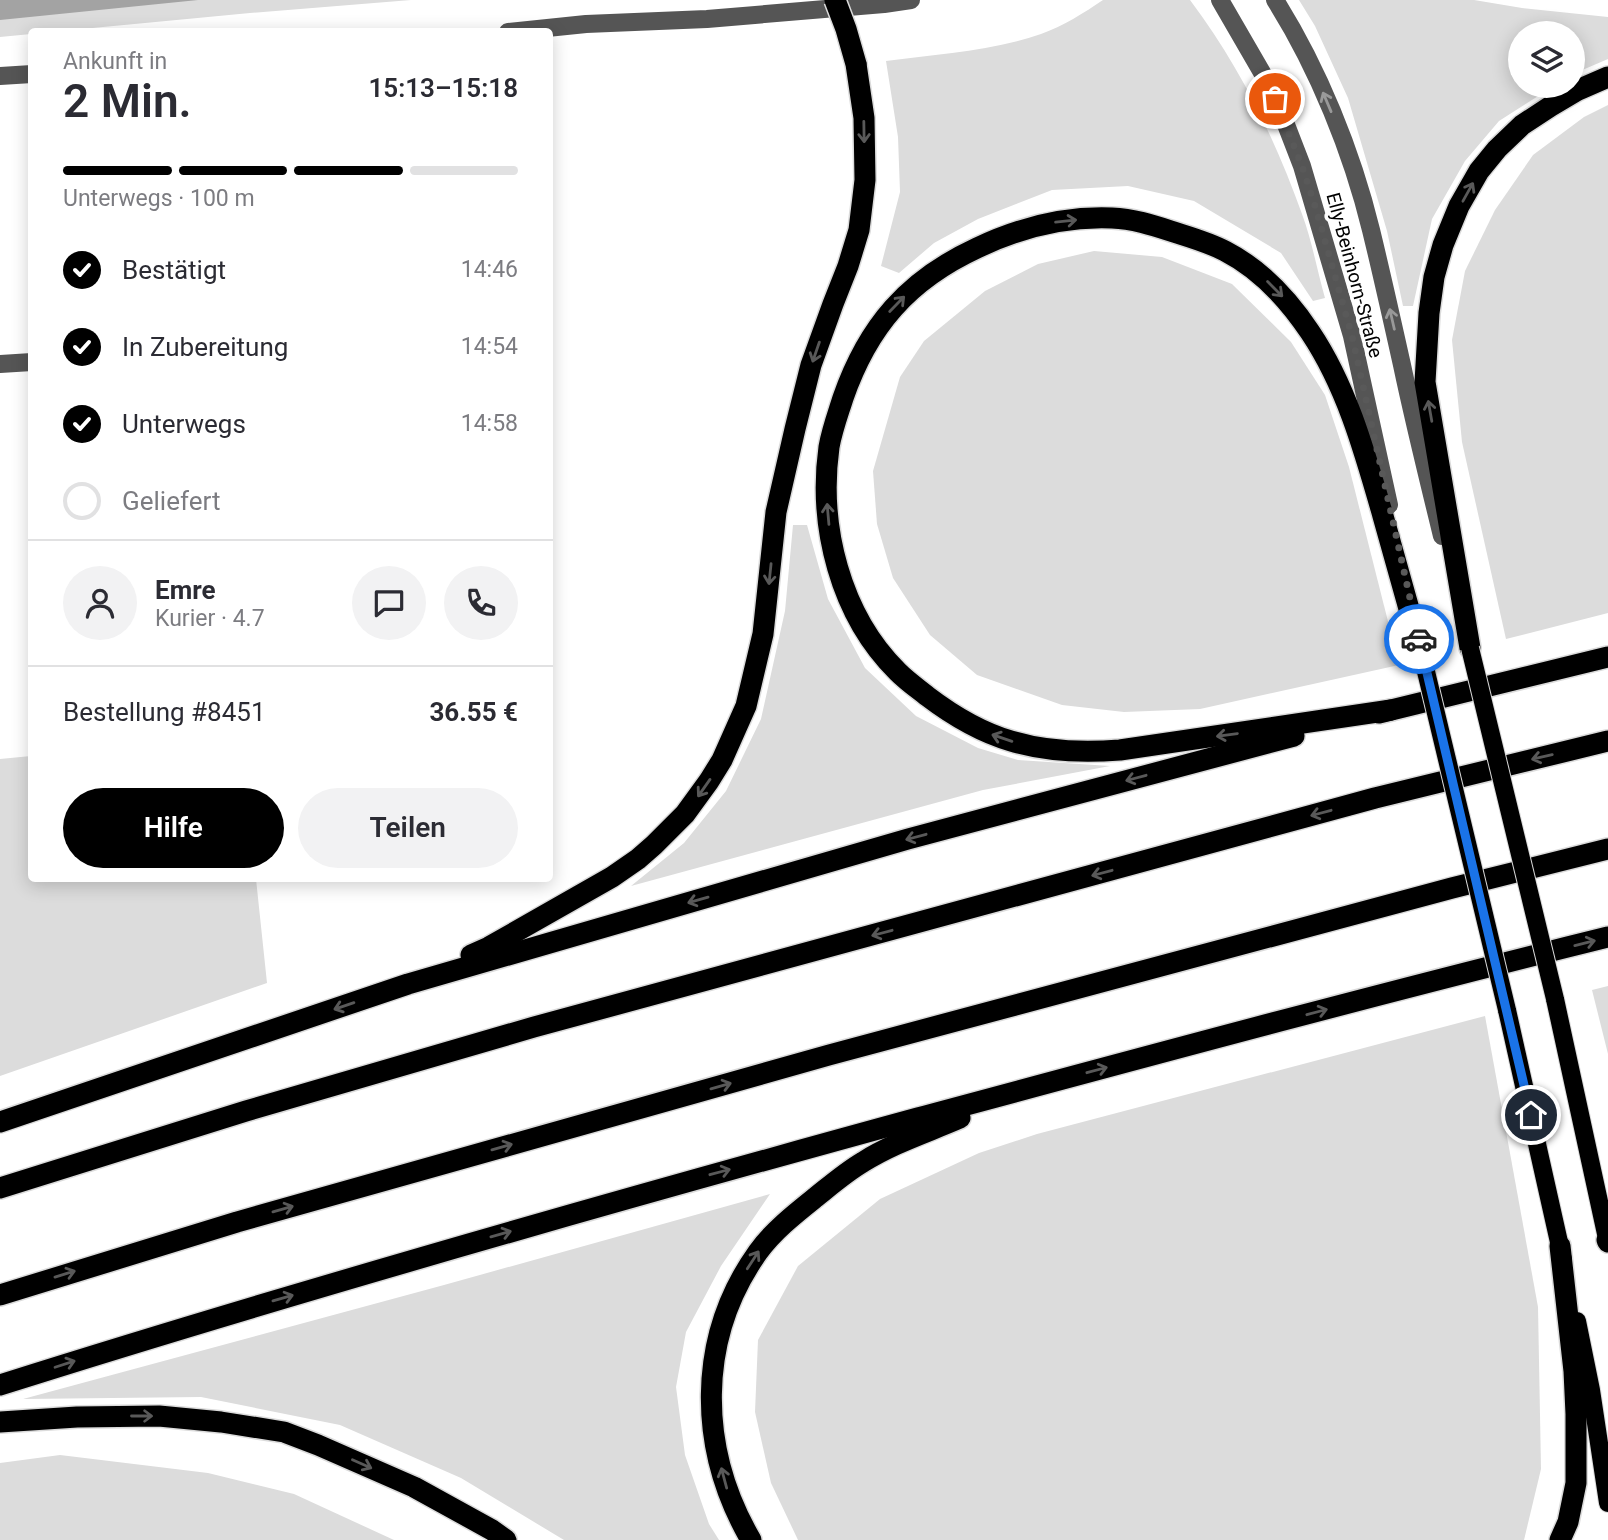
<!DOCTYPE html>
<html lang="de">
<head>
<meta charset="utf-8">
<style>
  body { margin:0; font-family:Roboto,sans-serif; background:#f2f2f3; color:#2b2b33; height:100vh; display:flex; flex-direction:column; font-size:26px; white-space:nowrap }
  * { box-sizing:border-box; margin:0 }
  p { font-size:23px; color:#7c7c81 }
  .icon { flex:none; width:38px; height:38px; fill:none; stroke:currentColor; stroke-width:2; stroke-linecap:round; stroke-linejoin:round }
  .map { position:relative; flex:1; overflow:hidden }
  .sheet { position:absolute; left:28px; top:28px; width:525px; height:854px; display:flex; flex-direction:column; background:#fff; border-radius:7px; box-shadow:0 4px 18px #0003 }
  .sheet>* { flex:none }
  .fabs { position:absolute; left:1508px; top:21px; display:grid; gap:14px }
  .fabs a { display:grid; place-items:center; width:77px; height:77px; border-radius:50%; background:#fff; box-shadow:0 4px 18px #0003; font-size:35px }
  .pin { position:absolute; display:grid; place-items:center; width:60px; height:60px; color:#fff; margin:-30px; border:4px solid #fff; border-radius:50%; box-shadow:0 2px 7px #0007 }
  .courier { position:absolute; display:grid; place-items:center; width:70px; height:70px; margin:-35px; border:5px solid #1a73e8; border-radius:50%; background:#fff; color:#222; box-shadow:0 2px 9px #0007 }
  .summary em { font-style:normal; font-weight:600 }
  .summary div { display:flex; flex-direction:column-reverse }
  .summary { display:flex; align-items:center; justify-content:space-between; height:119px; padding:0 35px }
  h1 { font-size:46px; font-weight:600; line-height:52px }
  .bar { display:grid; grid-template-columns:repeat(4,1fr); gap:10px 7px; align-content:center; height:84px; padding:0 35px }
  .bar i { height:9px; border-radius:5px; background:#e1e1e2 }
  .bar .on { background:#000 }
  .bar p { grid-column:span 4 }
  .line { display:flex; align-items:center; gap:18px; padding:0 35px; border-top:2px solid #e1e1e2 }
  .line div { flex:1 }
  .round { display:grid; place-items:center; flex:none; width:74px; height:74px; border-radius:37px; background:#f2f2f3 }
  ol { padding:0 35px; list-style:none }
  li { display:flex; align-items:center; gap:21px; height:77px }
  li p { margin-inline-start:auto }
  li .icon { padding:7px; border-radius:50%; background:#000; color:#fff; stroke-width:4 }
  li:last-child { color:#7c7c81 }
  li i { width:38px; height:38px; border:4px solid #e1e1e2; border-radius:50% }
  .action { display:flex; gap:14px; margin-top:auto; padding:14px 35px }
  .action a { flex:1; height:80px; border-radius:42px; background:#000; color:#fff; font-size:28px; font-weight:600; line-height:80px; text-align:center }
  .action a+a { background:#f2f2f3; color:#2b2b33 }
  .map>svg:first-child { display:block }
  .green { fill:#dcdcdc }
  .water { fill:#a3a3a3 }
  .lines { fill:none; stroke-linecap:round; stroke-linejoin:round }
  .major-casing { stroke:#dbdbdb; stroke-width:20 }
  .highway-casing { stroke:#dbdbdb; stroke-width:24 }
  .minor { stroke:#555; stroke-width:18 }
  .major { stroke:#000; stroke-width:18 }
  .highway { stroke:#000; stroke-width:21 }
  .major-bridge-casing { stroke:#dbdbdb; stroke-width:20; stroke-linecap:butt }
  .highway-bridge-casing { stroke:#dbdbdb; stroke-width:24; stroke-linecap:butt }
  .major-bridge { stroke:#000; stroke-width:18 }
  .highway-bridge { stroke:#000; stroke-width:21 }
  .oneway { stroke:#999 }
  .oneway2 { stroke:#595959 }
  .done { stroke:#595959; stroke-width:7; stroke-dasharray:0 12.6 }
  .route { stroke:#1a73e8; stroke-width:9 }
  .labels { text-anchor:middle; stroke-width:7; stroke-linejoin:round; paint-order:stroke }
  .street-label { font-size:19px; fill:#000; stroke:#fff }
</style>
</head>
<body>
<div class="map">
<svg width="1608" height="1540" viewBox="0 0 1608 1540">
  <rect width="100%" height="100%" fill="#fff"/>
  <g class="green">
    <polygon points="0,0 411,0 250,13 61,31 32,32 31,34 0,37"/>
    <path d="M1103,0H1190C1239,65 1275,138 1302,214C1312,241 1317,270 1325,298L1313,301L1281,253L1194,201L1128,186L1052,190L978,219L934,243L899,273L881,266L900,192L898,137L886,61C937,54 992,51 1041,34C1063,26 1084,13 1103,0Z"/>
    <polygon points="1299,0 1474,0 1522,8 1608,17 1608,59 1573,74 1573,33 1521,33 1521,86 1554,86 1499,121 1465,161 1432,219 1413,306 1403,306 1387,231 1348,98 1315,26"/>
    <polygon points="1608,105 1608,613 1506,639 1462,442 1452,340 1465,271 1495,210 1533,155 1584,117"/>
    <polygon points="1094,251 1162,257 1232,284 1291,342 1325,395 1349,467 1399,665 1200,709 1124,712 1062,705 977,675 930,635 893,578 877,524 873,471 900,377 924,341 985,291 1038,264"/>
    <polygon points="793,525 807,525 828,599 865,668 916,716 978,748 1018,760 1110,766 983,790 631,886 684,843 726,791 761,719 785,611"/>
    <polygon points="31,756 32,878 256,879 267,983 0,1076 0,759"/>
    <polygon points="1608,986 1608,1054 1592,990"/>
    <polygon points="1485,1016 1538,1307 1541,1469 1524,1540 798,1540 771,1483 755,1412 758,1340 798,1266 880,1199 979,1153 1037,1134"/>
    <polygon points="770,1194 721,1266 686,1332 676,1387 685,1455 709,1524 719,1540 564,1540 461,1478 340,1425 201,1397 23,1399 444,1285"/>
    <polygon points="60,1455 208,1473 294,1494 394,1540 0,1540 0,1463"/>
  </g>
  <polygon class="water" points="0,0 198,0 0,20"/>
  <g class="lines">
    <g class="major-casing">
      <g id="major">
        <polyline points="1555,999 1608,1243"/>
        <polyline points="1507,1010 1563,1260"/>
        <polyline points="1577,1321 1591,1390 1608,1503"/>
      </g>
    </g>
    <g class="highway-casing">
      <g id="highway">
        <polyline points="1470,648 1425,382 1429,313 1434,277 1443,245 1459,206 1479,171 1497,149 1522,125 1551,106 1578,90 1608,77"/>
        <path d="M1391,710L1120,750C1083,753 1047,752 1011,741C980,732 952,715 927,696C917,688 907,681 898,672C840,615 818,526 829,447C832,430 838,414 843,398C868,326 908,280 977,248C1019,228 1065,216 1112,218C1135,219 1155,226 1177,233C1193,238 1210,243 1225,251C1260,269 1288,299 1310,332C1347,387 1365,453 1383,516C1396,564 1410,611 1423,659"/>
        <polyline points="1379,713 1608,657"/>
        <polyline points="471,955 489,947 612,877 638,859 654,845 685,814 709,781 722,760 746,706 763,634 776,512 795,429 811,365 833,304 848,266 859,230 865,180 864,118 856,64"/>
        <polyline points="0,1122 408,984 908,839 1294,736"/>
        <polyline points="0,1188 246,1111 534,1027 1375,798 1608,741"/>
        <polyline points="1607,1240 1608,1242"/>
        <polyline points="0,1295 237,1222 829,1055 1452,888 1608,849"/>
        <path d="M0,1385C304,1289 611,1202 918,1118C1148,1056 1377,994 1608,937"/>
        <polyline points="0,1422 77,1417 159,1416 221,1422 284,1432 318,1445 414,1487 492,1530 506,1540"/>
        <path d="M751,1540C698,1449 696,1339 758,1252C773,1231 796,1213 816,1197C831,1185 846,1172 863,1162C893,1143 928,1132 960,1118"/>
        <polyline points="1560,1540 1568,1522 1576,1483 1576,1414 1574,1371 1560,1246"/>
      </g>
    </g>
    <g class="minor">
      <polyline points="1220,0 1264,76 1285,122 1302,166 1352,336 1389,505"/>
      <path d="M1275,0C1318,68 1352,152 1371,230C1382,275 1392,320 1402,365C1414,422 1428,479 1442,536"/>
      <polyline points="508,32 586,24 707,19 884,4 911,0"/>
      <polyline points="0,76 32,74"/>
      <polyline points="0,364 32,362"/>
    </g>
    <use href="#major" class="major"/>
    <use href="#highway" class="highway"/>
    <g class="major-bridge-casing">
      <g id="major-bridge">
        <polyline points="1470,648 1555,999"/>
        <polyline points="1423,659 1507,1010"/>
      </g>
    </g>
    <g class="highway-bridge-casing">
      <polyline id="highway-bridge" points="835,0 846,29 856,64"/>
    </g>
    <use href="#major-bridge" class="major-bridge"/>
    <use href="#highway-bridge" class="highway-bridge"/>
  </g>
  <defs><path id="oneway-shaft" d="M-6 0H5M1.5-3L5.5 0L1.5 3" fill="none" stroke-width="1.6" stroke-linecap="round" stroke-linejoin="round" transform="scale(1.75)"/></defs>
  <g class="oneway">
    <use href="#oneway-shaft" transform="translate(1327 102) rotate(-113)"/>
    <use href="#oneway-shaft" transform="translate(1392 319) rotate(-103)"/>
  </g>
  <g class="oneway2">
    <use href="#oneway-shaft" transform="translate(864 132) rotate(89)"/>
    <use href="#oneway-shaft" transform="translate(1468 192) rotate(-61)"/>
    <use href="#oneway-shaft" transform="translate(1066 221) rotate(-6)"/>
    <use href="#oneway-shaft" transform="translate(1275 289) rotate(45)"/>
    <use href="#oneway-shaft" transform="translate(897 304) rotate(-46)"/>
    <use href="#oneway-shaft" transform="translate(816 352) rotate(109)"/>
    <use href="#oneway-shaft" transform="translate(1430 411) rotate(-100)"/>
    <use href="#oneway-shaft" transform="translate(828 514) rotate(-95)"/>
    <use href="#oneway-shaft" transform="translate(770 574) rotate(96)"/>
    <use href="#oneway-shaft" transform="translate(1227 735) rotate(172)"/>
    <use href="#oneway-shaft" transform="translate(1002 738) rotate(-161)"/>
    <use href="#oneway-shaft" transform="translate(1542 757) rotate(167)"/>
    <use href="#oneway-shaft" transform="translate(1136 778) rotate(165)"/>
    <use href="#oneway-shaft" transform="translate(704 788) rotate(125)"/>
    <use href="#oneway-shaft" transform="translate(1321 813) rotate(165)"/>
    <use href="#oneway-shaft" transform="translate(916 837) rotate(165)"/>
    <use href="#oneway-shaft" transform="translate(1102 873) rotate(165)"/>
    <use href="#oneway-shaft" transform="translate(698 900) rotate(164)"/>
    <use href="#oneway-shaft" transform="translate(882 933) rotate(165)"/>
    <use href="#oneway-shaft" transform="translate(1585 943) rotate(-14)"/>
    <use href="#oneway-shaft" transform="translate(344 1006) rotate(161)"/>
    <use href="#oneway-shaft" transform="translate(1317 1012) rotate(-15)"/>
    <use href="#oneway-shaft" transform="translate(1097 1070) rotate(-15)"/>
    <use href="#oneway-shaft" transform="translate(721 1086) rotate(-16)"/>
    <use href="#oneway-shaft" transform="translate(502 1147) rotate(-16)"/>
    <use href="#oneway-shaft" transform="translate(720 1172) rotate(-15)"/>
    <use href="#oneway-shaft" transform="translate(283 1209) rotate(-16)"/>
    <use href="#oneway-shaft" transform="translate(501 1234) rotate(-16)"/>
    <use href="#oneway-shaft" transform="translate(753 1260) rotate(-57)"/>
    <use href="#oneway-shaft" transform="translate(65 1274) rotate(-17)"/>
    <use href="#oneway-shaft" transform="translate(283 1298) rotate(-16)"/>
    <use href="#oneway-shaft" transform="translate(65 1364) rotate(-18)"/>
    <use href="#oneway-shaft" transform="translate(142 1416)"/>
    <use href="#oneway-shaft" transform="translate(362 1464) rotate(24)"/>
    <use href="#oneway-shaft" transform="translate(724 1478) rotate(-105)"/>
  </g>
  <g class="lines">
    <polyline class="done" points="1275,99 1302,166 1316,209 1352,336 1419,639"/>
    <polyline class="route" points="1419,639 1531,1115"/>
  </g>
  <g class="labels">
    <g class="street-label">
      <text transform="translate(1355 275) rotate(75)" y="7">Elly-Beinhorn-Straße</text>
    </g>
  </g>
</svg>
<div class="fabs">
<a><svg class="icon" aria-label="layers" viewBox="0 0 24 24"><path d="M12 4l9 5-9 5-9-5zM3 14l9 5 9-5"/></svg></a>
</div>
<div class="pin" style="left:1275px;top:99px;background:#ea580c"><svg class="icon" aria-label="bag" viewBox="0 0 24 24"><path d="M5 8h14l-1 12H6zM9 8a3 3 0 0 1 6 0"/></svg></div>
<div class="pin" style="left:1531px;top:1115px;background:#1f2937"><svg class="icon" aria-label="home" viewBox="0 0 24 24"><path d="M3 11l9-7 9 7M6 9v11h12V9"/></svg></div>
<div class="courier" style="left:1419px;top:639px"><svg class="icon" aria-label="car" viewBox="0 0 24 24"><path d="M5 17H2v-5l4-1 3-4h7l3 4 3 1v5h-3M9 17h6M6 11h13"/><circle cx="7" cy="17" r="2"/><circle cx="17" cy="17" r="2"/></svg></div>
<section class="sheet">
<div class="summary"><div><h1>2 Min.</h1><p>Ankunft in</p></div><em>15:13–15:18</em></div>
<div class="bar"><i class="on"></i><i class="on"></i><i class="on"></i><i></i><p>Unterwegs · 100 m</p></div>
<ol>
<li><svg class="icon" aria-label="check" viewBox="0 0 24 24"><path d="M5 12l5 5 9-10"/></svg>Bestätigt<p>14:46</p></li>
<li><svg class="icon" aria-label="check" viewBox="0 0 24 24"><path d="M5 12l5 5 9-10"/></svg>In Zubereitung<p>14:54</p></li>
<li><svg class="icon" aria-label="check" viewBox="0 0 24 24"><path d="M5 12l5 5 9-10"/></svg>Unterwegs<p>14:58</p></li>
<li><i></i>Geliefert</li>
</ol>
<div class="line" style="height:126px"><a class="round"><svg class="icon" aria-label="person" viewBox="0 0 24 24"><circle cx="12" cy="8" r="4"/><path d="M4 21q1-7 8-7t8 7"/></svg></a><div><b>Emre</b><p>Kurier · 4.7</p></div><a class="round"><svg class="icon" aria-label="chat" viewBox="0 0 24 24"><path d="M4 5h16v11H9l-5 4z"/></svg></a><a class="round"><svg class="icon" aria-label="phone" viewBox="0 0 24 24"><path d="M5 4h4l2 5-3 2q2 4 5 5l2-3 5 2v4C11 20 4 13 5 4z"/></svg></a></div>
<div class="line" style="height:91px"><div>Bestellung #8451</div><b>36.55 €</b></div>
<div class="action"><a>Hilfe</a><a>Teilen</a></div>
</section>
</div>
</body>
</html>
